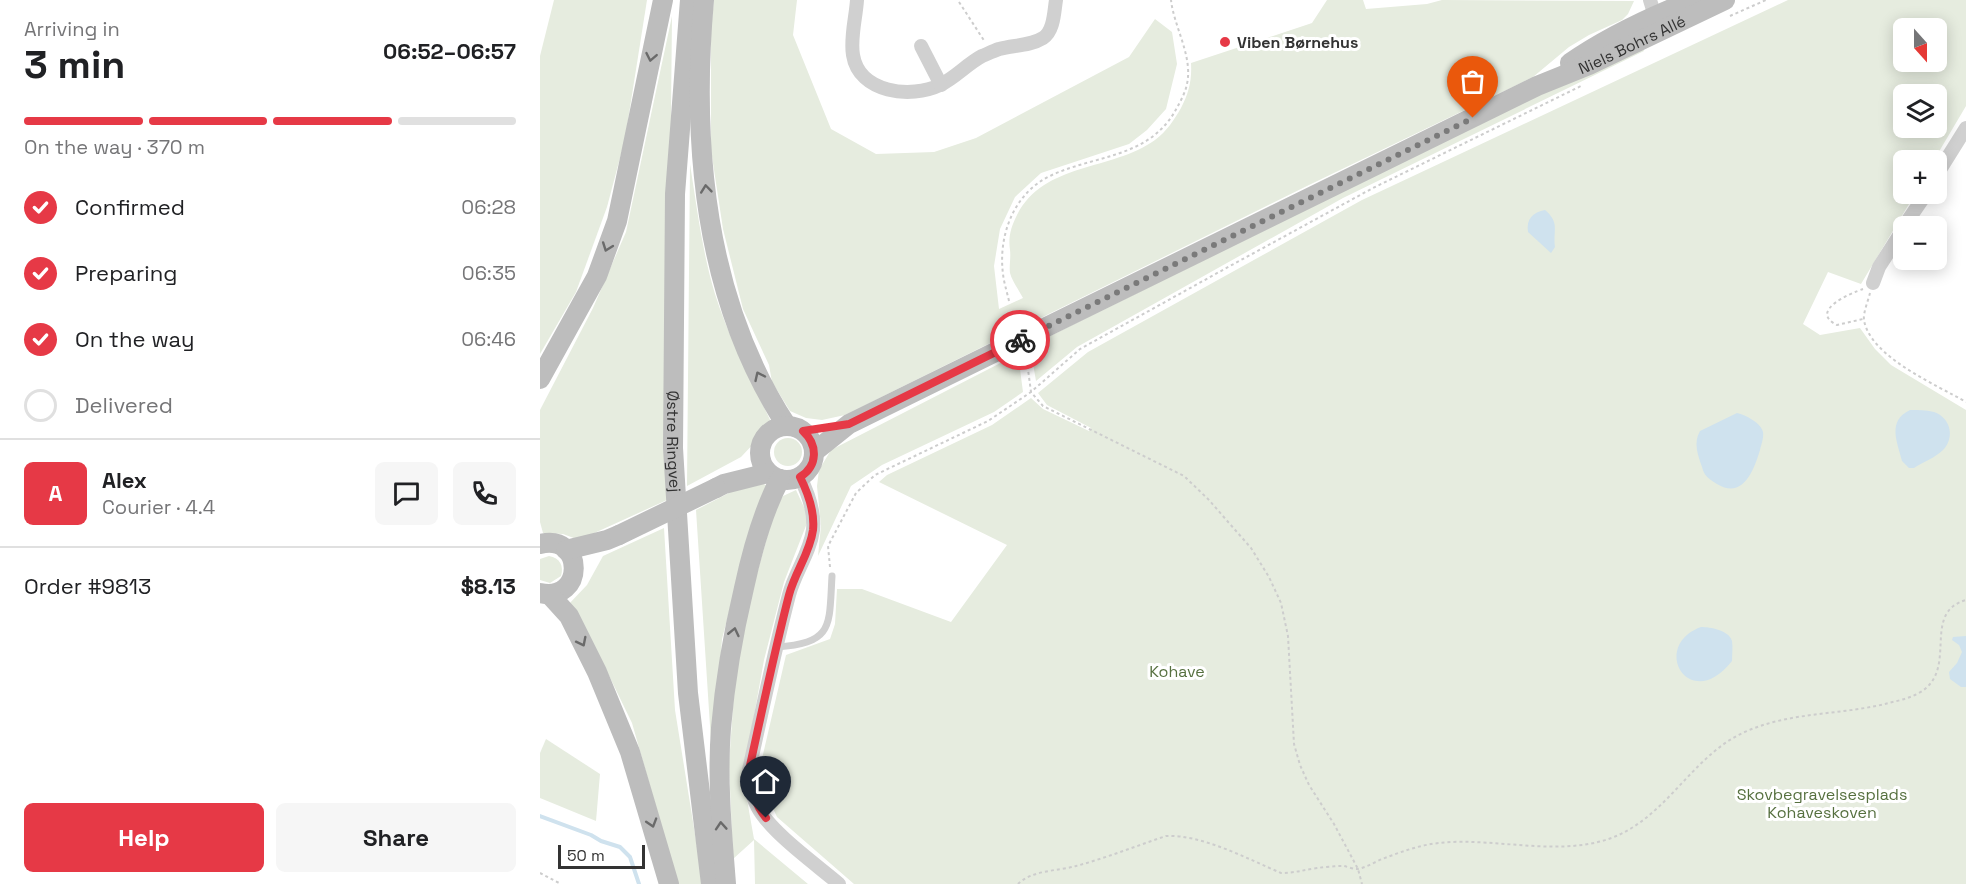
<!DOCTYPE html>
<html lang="en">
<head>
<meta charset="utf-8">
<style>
  body { margin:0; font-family:"Space Grotesk",sans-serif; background:#f6f6f6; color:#202124; height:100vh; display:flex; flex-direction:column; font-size:22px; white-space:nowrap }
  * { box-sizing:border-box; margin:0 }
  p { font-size:20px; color:#757577 }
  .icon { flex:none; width:33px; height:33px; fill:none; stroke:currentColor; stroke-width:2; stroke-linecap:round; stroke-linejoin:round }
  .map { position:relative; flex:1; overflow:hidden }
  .sheet { display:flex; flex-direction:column; background:#fff; width:540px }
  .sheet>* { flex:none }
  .needle { width:39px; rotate:159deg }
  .tools { position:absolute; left:1353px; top:18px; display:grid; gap:12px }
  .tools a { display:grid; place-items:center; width:54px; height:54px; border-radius:9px; background:#fff; box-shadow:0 3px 15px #0003; font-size:30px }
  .scale { position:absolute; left:18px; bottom:15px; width:87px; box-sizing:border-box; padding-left:6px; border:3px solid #333; border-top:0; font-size:16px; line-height:21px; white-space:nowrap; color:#333; -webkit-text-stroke:4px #fff; paint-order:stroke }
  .pin { position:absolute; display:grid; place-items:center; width:51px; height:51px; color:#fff; margin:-62px -26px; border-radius:50% 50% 50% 0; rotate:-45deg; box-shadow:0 0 6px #0007 }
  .pin .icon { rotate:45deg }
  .courier { position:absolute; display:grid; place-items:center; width:60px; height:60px; margin:-30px; border:4px solid #e63946; border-radius:50%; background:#fff; color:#222; box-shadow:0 2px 8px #0007 }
  .overview em { font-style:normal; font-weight:800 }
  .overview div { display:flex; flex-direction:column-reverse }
  .overview { display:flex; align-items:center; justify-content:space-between; height:102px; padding:0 24px }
  h1 { font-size:39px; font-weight:800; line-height:45px }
  .bar { display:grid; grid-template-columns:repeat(4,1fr); gap:9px 6px; align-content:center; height:72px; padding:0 24px }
  .bar i { height:8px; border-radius:4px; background:#e0e0e0 }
  .bar .selected { background:#e63946 }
  .bar p { grid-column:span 4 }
  .line { display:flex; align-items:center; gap:15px; padding:0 24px; border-top:2px solid #e0e0e0 }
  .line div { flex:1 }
  .round { display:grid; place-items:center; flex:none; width:63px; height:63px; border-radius:9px; background:#f6f6f6 }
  ol { padding:0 24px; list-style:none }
  li { display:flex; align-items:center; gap:18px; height:66px }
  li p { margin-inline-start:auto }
  li .icon { padding:6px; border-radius:50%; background:#e63946; color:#fff; stroke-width:4 }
  li:last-child { color:#757577 }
  li i { width:33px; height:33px; border:3px solid #e0e0e0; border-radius:50% }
  .action { display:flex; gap:12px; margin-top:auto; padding:12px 24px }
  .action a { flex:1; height:69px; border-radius:9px; background:#e63946; color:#fff; font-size:24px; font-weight:800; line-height:69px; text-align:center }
  .action a+a { background:#f6f6f6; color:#202124 }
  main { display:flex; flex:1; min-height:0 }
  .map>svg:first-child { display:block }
  .green { fill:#e6ecdf; fill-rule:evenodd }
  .water { fill:#cfe2ee }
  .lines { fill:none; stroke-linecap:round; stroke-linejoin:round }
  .stream { stroke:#cfe2ee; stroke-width:4 }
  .path { stroke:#cdcdcd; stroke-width:2; stroke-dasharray:3 3; stroke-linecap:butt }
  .lane { stroke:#d0d0d0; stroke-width:7 }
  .street { stroke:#d0d0d0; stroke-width:14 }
  .secondary { stroke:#bdbdbd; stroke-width:20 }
  .secondary-bridge { stroke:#bdbdbd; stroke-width:20 }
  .oneway { stroke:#6a6a6a }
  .done { stroke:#7a7a7a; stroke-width:6; stroke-dasharray:0 10.8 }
  .route { stroke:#e63946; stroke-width:8 }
  .poi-dot { fill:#e63946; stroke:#fff; stroke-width:2 }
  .labels { text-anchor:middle; stroke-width:6; stroke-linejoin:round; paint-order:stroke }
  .poi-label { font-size:16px; font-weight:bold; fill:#333; stroke:#fff; text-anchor:start }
  .street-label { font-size:16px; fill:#333; stroke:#fff }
  .park-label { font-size:16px; fill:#56703f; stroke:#fff }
</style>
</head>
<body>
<main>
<section class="sheet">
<div class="overview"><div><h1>3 min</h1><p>Arriving in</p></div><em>06:52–06:57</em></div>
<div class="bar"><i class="selected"></i><i class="selected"></i><i class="selected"></i><i></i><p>On the way · 370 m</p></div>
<ol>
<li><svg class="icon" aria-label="check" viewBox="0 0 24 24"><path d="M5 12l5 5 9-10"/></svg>Confirmed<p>06:28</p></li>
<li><svg class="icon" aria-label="check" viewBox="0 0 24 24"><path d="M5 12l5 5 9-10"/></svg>Preparing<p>06:35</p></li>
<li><svg class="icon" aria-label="check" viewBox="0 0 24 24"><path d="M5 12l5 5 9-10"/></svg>On the way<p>06:46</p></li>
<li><i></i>Delivered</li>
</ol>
<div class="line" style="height:108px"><b class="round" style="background:#e63946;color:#fff">A</b><div><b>Alex</b><p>Courier · 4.4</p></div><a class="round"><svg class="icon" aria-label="chat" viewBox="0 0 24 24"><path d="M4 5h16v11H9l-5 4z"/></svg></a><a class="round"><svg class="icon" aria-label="phone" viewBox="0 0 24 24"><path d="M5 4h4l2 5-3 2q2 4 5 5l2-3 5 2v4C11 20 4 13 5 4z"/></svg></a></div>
<div class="line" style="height:78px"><div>Order #9813</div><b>$8.13</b></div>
<div class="action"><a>Help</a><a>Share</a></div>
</section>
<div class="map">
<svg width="1426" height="884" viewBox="0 0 1426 884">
  <rect width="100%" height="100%" fill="#fff"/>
  <g class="green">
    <polygon points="14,0 107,0 85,139 67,207 36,292 0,354 0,56"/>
    <path d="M174,0H257L253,35L291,129L336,154L394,152L436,138L589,57L615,19L632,32L637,64L626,109L607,130L589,144L501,173L475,197L460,229L454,266L459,309L483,298C479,290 472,281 470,273C469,266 471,258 470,250C468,237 471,227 477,215C504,162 572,171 615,140C627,131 634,120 641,108C649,93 652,80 651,63L772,23L787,0H823L826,9L887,4L902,0L1094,1L1088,14L1082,20L1049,35L1029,47L993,77L769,185L305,415L282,420L266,418L250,411L232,382L229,365L203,309L183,229L171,150V29Z"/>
    <path d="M1248,0H1426V106L1394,160H1364V194H1375L1321,284L1288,272L1263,324L1280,335L1320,328L1335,349L1351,365L1426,410V884H314L237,817L218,776L246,655L290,639L295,624L297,589H322L411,622L467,545L339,482L347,475L452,425L491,398L503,409L549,431L551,428L507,405L498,393L548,352L822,200ZM1364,28H1396V62H1364ZM1364,94H1396V128H1364Z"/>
    <polygon points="132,16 127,500 39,540 23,534 3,533 0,522 0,410 53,308 86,232"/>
    <polygon points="1101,44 1104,51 803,198 537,347 496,381 490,346"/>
    <path d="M150,164C157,208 162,251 175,294C189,339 212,381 232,424L201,457L147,486Z"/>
    <polygon points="478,354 483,392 454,412 342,465 311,486 278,556 281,526 277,486 279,470 291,450"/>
    <circle cx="248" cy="452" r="14"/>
    <polygon points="214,480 228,486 195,589 182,639 177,704 175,803 156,510"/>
    <polygon points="256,490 269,518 244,582 224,660 205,766 206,794 214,839 268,884 215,884 214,840 193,859 189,764 196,665 211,595 235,509 243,496"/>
    <polygon points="124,528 135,710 163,884 138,884 92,723 59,655 28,605 47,585 63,556"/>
    <path d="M9,556C20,558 24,566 21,576L10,583L0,580V559Z"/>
    <polygon points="6,739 60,774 56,821 0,798 0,753"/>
  </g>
  <g class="water">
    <path d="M1005,210C1020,223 1013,229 1015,247L1011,253L988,232C986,219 993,212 1005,210Z"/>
    <path d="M1370,410C1378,410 1386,410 1394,412C1411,418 1415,438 1403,450C1395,458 1383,462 1374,468H1369L1362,461C1357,441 1347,421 1370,410Z"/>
    <path d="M1197,413C1206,415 1221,423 1223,432C1224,438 1221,445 1220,450C1214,470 1203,500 1177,484C1169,479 1164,476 1162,467C1158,455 1153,443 1160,431Z"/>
    <path d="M1161,627C1170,627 1189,630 1192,641C1193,647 1192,655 1192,661C1150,715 1109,646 1161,627Z"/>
    <polygon points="1426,636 1426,687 1421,687 1410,679 1409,672 1417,663 1422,652 1419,645 1412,640 1413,637"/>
  </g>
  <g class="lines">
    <polyline class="stream" points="0,816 51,835 61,841 80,847 90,857 99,884"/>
    <g class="path">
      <polyline points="419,2 445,42"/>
      <polyline points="1190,16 1226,0"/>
      <path d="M1323,289C1311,293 1268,311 1297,325L1323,319"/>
      <path d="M1330,293C1328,301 1323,313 1324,320C1330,357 1397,385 1426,402"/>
      <path d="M469,301C467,292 464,283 463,274C458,235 474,192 512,175C556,155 606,158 634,113C639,104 645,94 647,84C653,56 634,27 631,0"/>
      <polyline points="486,354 491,392 503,406 644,476 668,499 711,548 729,577 741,603 748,636 754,744 760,765 769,785 794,824 818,869 822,884"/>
      <polyline points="290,567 288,546 316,493 335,475 448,421 491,392 540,349 690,266 833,188 1041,86"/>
      <polyline points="0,873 21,884"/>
      <path d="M478,884C492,870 518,871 536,866C566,858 596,846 626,836C661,834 708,859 741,873C754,873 764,870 777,868C785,867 795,866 804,866C808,867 813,869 817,869C825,868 835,862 842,859C861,852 879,845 899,843C960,836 1034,863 1090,829C1134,803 1159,751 1207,731C1251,712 1299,715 1345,704C1356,701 1368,699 1379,693C1420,670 1380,613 1426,600"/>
    </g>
    <path class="lane" d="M237,647C294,643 289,626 292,576"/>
    <g class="street">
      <path d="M317,0C316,17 310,38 313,55C319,93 371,99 400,85C415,78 427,64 442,56C447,54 453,51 459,49C473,45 490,46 503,38C514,31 514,12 516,0"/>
      <polyline points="1110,0 1117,23"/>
      <polyline points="381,46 401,85"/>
      <polyline points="1396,176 1426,128"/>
      <polyline points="1364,226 1386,194"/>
      <polyline points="1333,283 1339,267 1364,228"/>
      <path d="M260,477C268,493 275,511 273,530C270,553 255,572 249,595C234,653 222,711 209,770C210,783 211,795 217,806C230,832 277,865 299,884"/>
    </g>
    <g class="secondary">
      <path id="s1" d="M150,0L135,194L133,448L148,693L171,884"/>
      <path d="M164,0C151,146 165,301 247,426"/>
      <path d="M1030,63C1069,36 1110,17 1153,0"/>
      <polyline points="0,379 57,276 77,221 123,0"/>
      <circle cx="247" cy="453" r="27"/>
      <path id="s2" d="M274,452L309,424L997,86L1049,65L1185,0"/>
      <polyline points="176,488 184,484 228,473"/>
      <path d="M0,544C45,533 45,603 0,593"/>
      <polyline points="26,550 67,540 79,535"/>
      <polyline points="9,594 29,616 57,672 90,752 129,884"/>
      <path d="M186,884C182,832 177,780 181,728C185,681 193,634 204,588C212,551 222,513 240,479"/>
    </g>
    <polyline class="secondary-bridge" points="79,535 176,488"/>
  </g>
  <defs><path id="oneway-chevron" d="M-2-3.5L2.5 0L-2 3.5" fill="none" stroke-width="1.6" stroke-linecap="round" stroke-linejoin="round" transform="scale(1.5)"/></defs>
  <g class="oneway">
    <use href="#oneway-chevron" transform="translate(111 57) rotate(101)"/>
    <use href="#oneway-chevron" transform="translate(166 189) rotate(-96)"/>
    <use href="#oneway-chevron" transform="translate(67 247) rotate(110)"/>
    <use href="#oneway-chevron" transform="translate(219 376) rotate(-115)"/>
    <use href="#oneway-chevron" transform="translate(194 632) rotate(-77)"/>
    <use href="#oneway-chevron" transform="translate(42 642) rotate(63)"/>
    <use href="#oneway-chevron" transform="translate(112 823) rotate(73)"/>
    <use href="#oneway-chevron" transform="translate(181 826) rotate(-94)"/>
  </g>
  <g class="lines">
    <polyline class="done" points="480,340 933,118"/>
    <path class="route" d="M226,818C214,803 210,788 209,770C222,711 234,653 249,595C255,572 270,553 273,530C275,511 268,493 260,477C278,466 278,445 263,431L309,424L480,340"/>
  </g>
  <circle class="poi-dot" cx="685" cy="42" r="6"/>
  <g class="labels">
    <g class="poi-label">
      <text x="697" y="48">Viben Børnehus</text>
    </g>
    <g class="street-label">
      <text dy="6" stroke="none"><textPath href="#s2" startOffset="915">Niels Bohrs Allé</textPath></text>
      <text dy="6" stroke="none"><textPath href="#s1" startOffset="442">Østre Ringvej</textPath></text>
    </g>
    <g class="park-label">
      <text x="637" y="677">Kohave</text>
      <text x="1282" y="800">Skovbegravelsesplads<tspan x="1282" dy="18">Kohaveskoven</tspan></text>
    </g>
  </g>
</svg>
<div class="tools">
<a><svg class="needle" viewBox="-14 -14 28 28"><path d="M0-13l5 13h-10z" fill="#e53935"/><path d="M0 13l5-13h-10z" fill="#757577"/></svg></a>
<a><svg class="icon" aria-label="layers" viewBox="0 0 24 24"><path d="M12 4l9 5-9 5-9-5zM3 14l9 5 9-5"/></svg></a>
<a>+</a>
<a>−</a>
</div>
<div class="scale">50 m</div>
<div class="pin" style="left:933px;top:118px;background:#ea580c"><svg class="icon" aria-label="bag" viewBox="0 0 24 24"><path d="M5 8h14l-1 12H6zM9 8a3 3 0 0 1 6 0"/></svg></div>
<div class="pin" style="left:226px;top:818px;background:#1f2937"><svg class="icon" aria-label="home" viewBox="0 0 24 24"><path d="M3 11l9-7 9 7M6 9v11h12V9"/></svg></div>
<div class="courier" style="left:480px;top:340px"><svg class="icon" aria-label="bike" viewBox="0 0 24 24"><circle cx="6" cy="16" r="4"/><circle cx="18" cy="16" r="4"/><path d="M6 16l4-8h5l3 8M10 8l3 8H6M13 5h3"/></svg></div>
</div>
</main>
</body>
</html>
